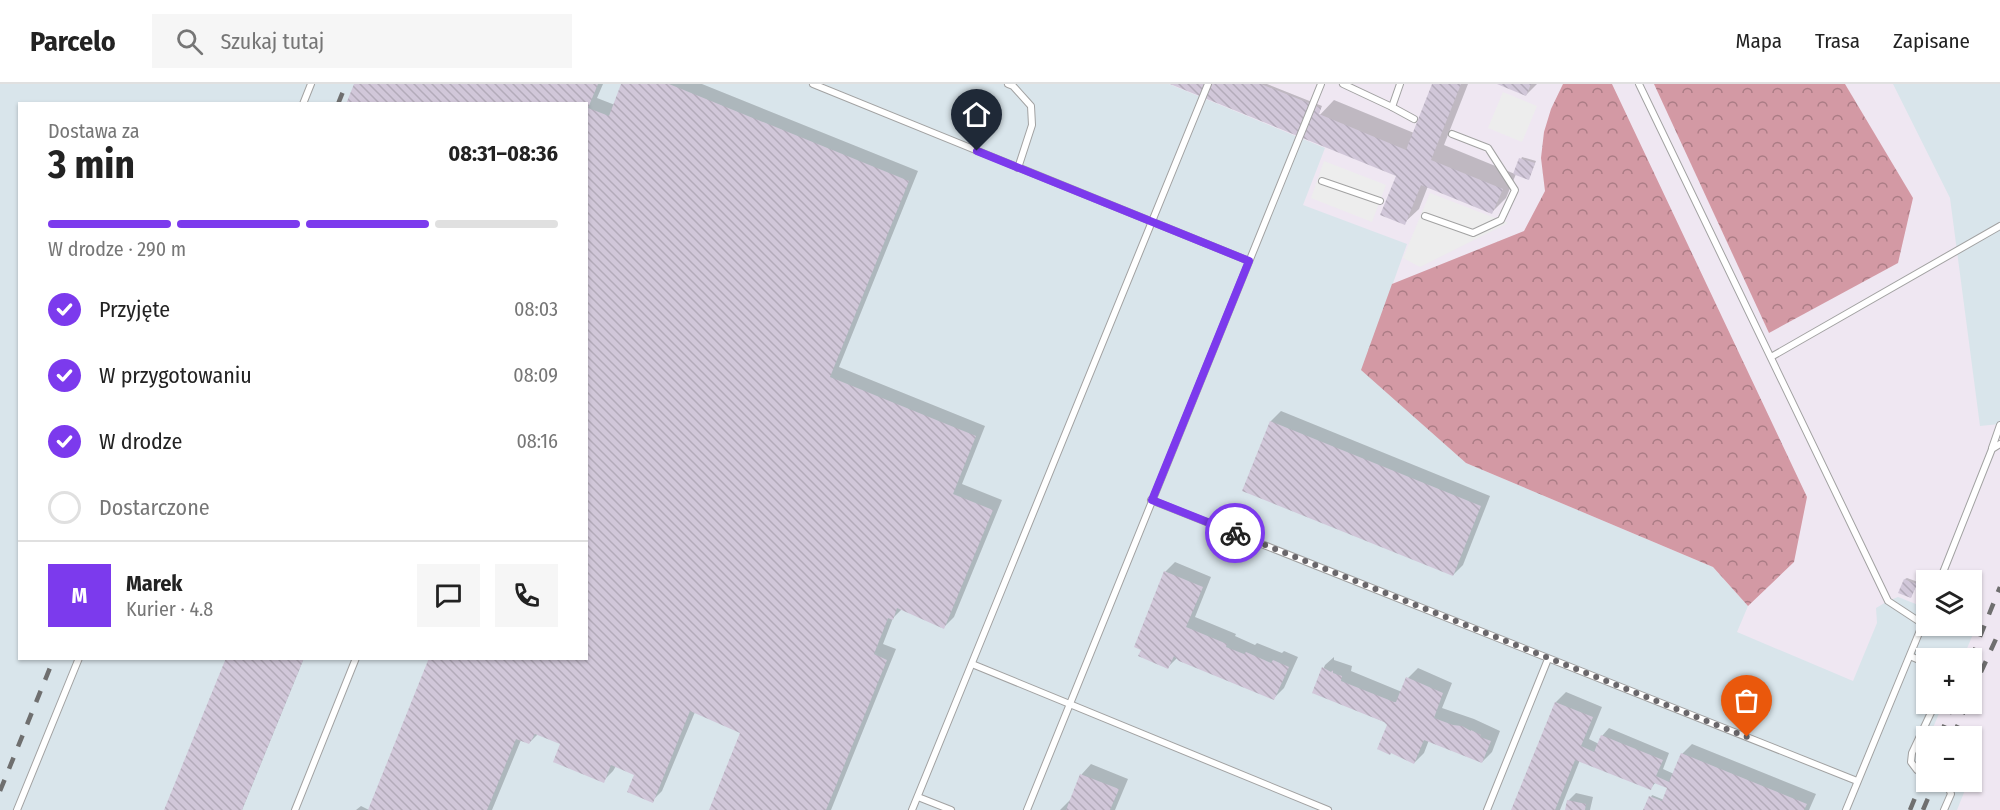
<!DOCTYPE html>
<html lang="pl">
<head>
<meta charset="utf-8">
<style>
  body { margin:0; font-family:"Fira Sans Condensed",sans-serif; background:#f6f6f6; color:#222; height:100vh; display:flex; flex-direction:column; font-size:22px; white-space:nowrap }
  * { box-sizing:border-box; margin:0 }
  p { font-size:20px; color:#767676 }
  .icon { flex:none; width:33px; height:33px; fill:none; stroke:currentColor; stroke-width:2; stroke-linecap:round; stroke-linejoin:round }
  .map { position:relative; flex:1; overflow:hidden }
  .sheet { position:absolute; left:18px; top:18px; width:570px; height:558px; display:flex; flex-direction:column; background:#fff; border-radius:0px; box-shadow:0 2px 4px #0004 }
  .sheet>* { flex:none }
  .tools { position:absolute; left:1916px; top:486px; display:grid; gap:12px }
  .tools a { display:grid; place-items:center; width:66px; height:66px; border-radius:0px; background:#fff; box-shadow:0 2px 4px #0004; font-size:30px }
  .pin { position:absolute; display:grid; place-items:center; width:51px; height:51px; color:#fff; margin:-62px -26px; border-radius:50% 50% 50% 0; rotate:-45deg; box-shadow:0 0 6px #0007 }
  .pin .icon { rotate:45deg }
  .courier { position:absolute; display:grid; place-items:center; width:60px; height:60px; margin:-30px; border:4px solid #7c3aed; border-radius:50%; background:#fff; color:#222; box-shadow:0 2px 8px #0007 }
  .head em { font-style:normal; font-weight:700 }
  .head div { display:flex; flex-direction:column-reverse }
  .head { display:flex; align-items:center; justify-content:space-between; height:102px; padding:0 30px }
  h1 { font-size:39px; font-weight:700; line-height:45px }
  .bar { display:grid; grid-template-columns:repeat(4,1fr); gap:9px 6px; align-content:center; height:72px; padding:0 30px }
  .bar i { height:8px; border-radius:4px; background:#e0e0e0 }
  .bar .selected { background:#7c3aed }
  .bar p { grid-column:span 4 }
  .line { display:flex; align-items:center; gap:15px; padding:0 30px; border-top:2px solid #e0e0e0 }
  .line div { flex:1 }
  .round { display:grid; place-items:center; flex:none; width:63px; height:63px; border-radius:0px; background:#f6f6f6 }
  ol { padding:0 30px; list-style:none }
  li { display:flex; align-items:center; gap:18px; height:66px }
  li p { margin-inline-start:auto }
  li .icon { padding:6px; border-radius:50%; background:#7c3aed; color:#fff; stroke-width:4 }
  li:last-child { color:#767676 }
  li i { width:33px; height:33px; border:3px solid #e0e0e0; border-radius:50% }
  header { display:flex; align-items:center; gap:36px; box-sizing:border-box; height:84px; padding:0 30px; background:#fff; border-bottom:2px solid #e0e0e0 }
  header strong { font-size:28px }
  nav { display:flex; gap:33px; margin-inline-start:auto; font-size:21px }
  .search { width:420px; height:54px; background:#f6f6f6; display:flex; align-items:center; gap:15px; box-sizing:border-box; padding:0 21px; border-radius:0px; color:#767676; font-size:22px }
  .map>svg:first-child { display:block }
  .industrial { fill:#d9e5eb; fill-rule:evenodd }
  .forest { fill:url(#forest-crowns) }
  .parking { fill:#ededed }
  .shadow { fill:#0003 }
  .building { fill:url(#building-back-hatch) }
  .lines { fill:none; stroke-linecap:round; stroke-linejoin:round }
  .service-casing { stroke:#a2a2a2; stroke-width:8 }
  .service { stroke:#fff; stroke-width:6 }
  .rail { stroke:#6f6f6f; stroke-width:4.5; stroke-dasharray:12 12; stroke-linecap:butt }
  .done { stroke:#69666a; stroke-width:6; stroke-dasharray:0 10.8 }
  .route { stroke:#7c3aed; stroke-width:8 }
</style>
</head>
<body>
<header>
<strong>Parcelo</strong>
<div class="search"><svg class="icon" aria-label="search" viewBox="0 0 24 24"><circle cx="10" cy="10" r="6"/><path d="M15 15l6 6"/></svg>Szukaj tutaj</div>
<nav><a>Mapa</a><a>Trasa</a><a>Zapisane</a></nav>
</header>
<div class="map">
<svg width="2000" height="726" viewBox="0 0 2000 726">
  <defs>
    <pattern id="forest-crowns" width="20" height="18" patternUnits="userSpaceOnUse" patternTransform="scale(1.5)"><rect width="20" height="18" fill="#d399a4"/><path d="M2 6a3 3 0 1 1 6 0M12 15a3 3 0 1 1 6 0" fill="none" stroke="#ab7c85"/></pattern>
    <pattern id="building-back-hatch" width="6" height="6" patternUnits="userSpaceOnUse" patternTransform="scale(1.5)"><rect width="6" height="6" fill="#d1c7d9"/><path d="M-1 5l2 2M0 0l6 6M5-1l2 2" fill="none" stroke="#b3abba"/></pattern>
  </defs>
  <rect width="100%" height="100%" fill="#efe7f2"/>
  <g class="industrial">
    <path d="M0,0H1169L1325,64L1303,121L1407,160L1362,286L1466,379L1713,483L1748,522L1737,548L1853,597L1877,539L1876,524L1888,517L1898,513L1926,524V542L1971,541L1976,543L1963,574H1926V620H1943L1932,646L1947,652H1926V698H1965V706L1957,726H0ZM20,20H586V574H20Z"/>
    <polygon points="1893,0 2000,0 2000,340 1980,342 1950,114"/>
  </g>
  <g class="forest">
    <polygon points="1563,0 1612,0 1807,413 1794,478 1748,522 1713,483 1466,379 1361,286 1392,200 1524,147 1545,107 1541,74 1544,48 1551,25"/>
    <polygon points="1654,0 1845,0 1913,114 1898,179 1769,249"/>
  </g>
  <g class="parking">
    <polygon points="1503,8 1537,22 1522,58 1488,44"/>
    <polygon points="1324,77 1386,101 1372,138 1311,114"/>
    <polygon points="1430,109 1508,139 1420,183 1403,174"/>
  </g>
  <g class="shadow">
    <polygon points="355,0 603,0 597,14 615,21 623,0 702,0 918,87 839,283 985,342 962,400 1002,416 954,533 944,543 902,525 893,534 883,560 896,565 831,726 710,726 742,648 695,628 662,707 652,717 636,690 616,682 613,687 603,697 562,660 538,650 529,659 521,656 492,726 356,726 361,722 369,726 586,574 586,20"/>
    <polygon points="1174,0 1267,0 1322,22 1317,34 1334,16 1414,49 1434,0 1468,0 1444,61 1515,90 1522,73 1536,77 1530,92 1516,90 1506,114 1492,128 1428,102 1419,125 1404,139 1398,91"/>
    <polygon points="1501,0 1537,0 1526,11"/>
    <polygon points="1281,327 1490,412 1463,481 1453,491 1244,406 1271,337"/>
    <polygon points="1175,478 1211,493 1195,533 1236,550 1235,552 1255,561 1257,559 1282,569 1284,567 1298,573 1284,604 1274,614 1177,574 1168,583 1165,488"/>
    <polygon points="1907,494 1918,498 1911,513 1905,495"/>
    <polygon points="1334,573 1334,576 1352,582 1351,587 1402,608 1408,594 1418,584 1452,599 1442,624 1474,635 1500,647 1492,668 1482,678 1429,656 1424,669 1414,679 1389,640 1314,607 1325,581"/>
    <polygon points="228,574 304,574 242,726 166,726"/>
    <polygon points="1566,608 1602,623 1589,655 1599,660 1602,652 1609,644 1669,669 1663,685 1674,690 1682,670 1692,660 1816,710 1809,726 1645,726 1652,711 1664,716 1671,698 1656,698 1651,704 1580,676 1560,726 1513,726 1556,618"/>
    <polygon points="1091,680 1128,695 1115,726 1060,726 1071,715 1082,690"/>
    <polygon points="1576,709 1593,713 1590,726 1566,726 1568,717"/>
  </g>
  <g class="building">
    <polygon points="354,0 598,0 588,24 609,32 621,0 669,0 909,97 830,293 976,352 953,410 993,426 944,545 897,524 893,536 888,534 874,570 887,576 826,726 709,726 740,649 690,627 653,719 627,708 634,691 611,681 604,699 553,678 560,660 535,650 529,660 516,655 487,726 368,726 429,574 586,574 586,20 346,20"/>
    <polygon points="1170,0 1261,0 1321,24 1319,30 1406,66 1432,0 1461,0 1431,76 1503,105 1492,130 1421,101 1405,141 1380,131 1396,92"/>
    <polygon points="1497,0 1531,0 1526,12"/>
    <polygon points="1519,74 1535,79 1529,96 1513,90"/>
    <polygon points="1270,337 1481,422 1453,492 1242,407"/>
    <polygon points="1164,487 1203,503 1186,543 1227,560 1226,563 1244,570 1246,568 1271,579 1273,576 1289,583 1274,616 1179,577 1174,572 1168,585 1138,572 1141,566 1134,563"/>
    <polygon points="1904,495 1917,500 1911,514 1898,509"/>
    <polygon points="226,574 304,574 242,726 164,726"/>
    <polygon points="1322,583 1331,588 1333,586 1333,589 1342,592 1341,597 1394,618 1396,618 1406,593 1443,609 1434,634 1453,641 1462,642 1471,647 1471,646 1481,651 1480,653 1491,657 1482,679 1424,656 1414,680 1391,669 1390,671 1377,665 1387,641 1384,638 1312,609"/>
    <polygon points="1555,618 1593,633 1581,662 1594,668 1601,651 1663,676 1656,692 1669,698 1681,669 1807,720 1804,726 1643,726 1649,712 1662,717 1667,704 1654,699 1651,706 1575,676 1555,726 1511,726"/>
    <polygon points="1080,690 1119,705 1110,726 1066,726"/>
    <polygon points="1567,716 1586,720 1585,726 1565,726"/>
  </g>
  <g class="lines">
    <g class="service-casing">
      <g id="service">
        <polyline points="813,0 1249,177"/>
        <polyline points="1008,0 1013,2 1031,22 1032,41 1018,84"/>
        <polyline points="1343,0 1392,23 1400,0"/>
        <polyline points="1639,0 1888,517 1923,540"/>
        <polyline points="303,20 311,0"/>
        <polyline points="1392,23 1414,35"/>
        <polyline points="1322,97 1380,117"/>
        <polyline points="1425,132 1473,149 1501,136 1515,106 1488,64 1452,50"/>
        <polyline points="1771,273 2000,142"/>
        <polyline points="1992,364 2000,341"/>
        <polyline points="1151,416 1857,697"/>
        <polyline points="1940,496 1992,365 2000,360"/>
        <polyline points="1910,572 1926,579"/>
        <polyline points="972,580 1328,726"/>
        <polyline points="1926,690 1917,686 1911,678 1912,669 1935,620"/>
        <polyline points="1943,698 1947,699 1951,710 1944,726"/>
        <polyline points="918,713 951,726"/>
        <polyline points="17,726 79,574"/>
        <polyline points="295,726 356,574"/>
        <polyline points="912,726 1208,0"/>
        <polyline points="1027,726 1321,0"/>
        <polyline points="1487,726 1548,575"/>
        <polyline points="1846,726 1926,532"/>
      </g>
    </g>
    <use href="#service" class="service"/>
    <g class="rail">
      <polyline points="338,20 346,0"/>
      <polyline points="1971,575 2000,503"/>
      <polyline points="1971,610 2000,546"/>
      <polyline points="1940,652 1953,620"/>
      <polyline points="1953,652 1967,620"/>
      <polyline points="0,707 54,574"/>
      <polyline points="1910,726 1926,687"/>
      <polyline points="1923,726 1935,698"/>
    </g>
  </g>
  <g class="lines">
    <polyline class="done" points="1235,449 1747,653"/>
    <polyline class="route" points="977,67 1249,177 1152,416 1235,449"/>
  </g>
</svg>
<div class="tools">
<a><svg class="icon" aria-label="layers" viewBox="0 0 24 24"><path d="M12 4l9 5-9 5-9-5zM3 14l9 5 9-5"/></svg></a>
<a>+</a>
<a>−</a>
</div>
<div class="pin" style="left:1747px;top:653px;background:#ea580c"><svg class="icon" aria-label="bag" viewBox="0 0 24 24"><path d="M5 8h14l-1 12H6zM9 8a3 3 0 0 1 6 0"/></svg></div>
<div class="pin" style="left:977px;top:67px;background:#1f2937"><svg class="icon" aria-label="home" viewBox="0 0 24 24"><path d="M3 11l9-7 9 7M6 9v11h12V9"/></svg></div>
<div class="courier" style="left:1235px;top:449px"><svg class="icon" aria-label="bike" viewBox="0 0 24 24"><circle cx="6" cy="16" r="4"/><circle cx="18" cy="16" r="4"/><path d="M6 16l4-8h5l3 8M10 8l3 8H6M13 5h3"/></svg></div>
<section class="sheet">
<div class="head"><div><h1>3 min</h1><p>Dostawa za</p></div><em>08:31–08:36</em></div>
<div class="bar"><i class="selected"></i><i class="selected"></i><i class="selected"></i><i></i><p>W drodze · 290 m</p></div>
<ol>
<li><svg class="icon" aria-label="check" viewBox="0 0 24 24"><path d="M5 12l5 5 9-10"/></svg>Przyjęte<p>08:03</p></li>
<li><svg class="icon" aria-label="check" viewBox="0 0 24 24"><path d="M5 12l5 5 9-10"/></svg>W przygotowaniu<p>08:09</p></li>
<li><svg class="icon" aria-label="check" viewBox="0 0 24 24"><path d="M5 12l5 5 9-10"/></svg>W drodze<p>08:16</p></li>
<li><i></i>Dostarczone</li>
</ol>
<div class="line" style="height:108px"><b class="round" style="background:#7c3aed;color:#fff">M</b><div><b>Marek</b><p>Kurier · 4.8</p></div><a class="round"><svg class="icon" aria-label="chat" viewBox="0 0 24 24"><path d="M4 5h16v11H9l-5 4z"/></svg></a><a class="round"><svg class="icon" aria-label="phone" viewBox="0 0 24 24"><path d="M5 4h4l2 5-3 2q2 4 5 5l2-3 5 2v4C11 20 4 13 5 4z"/></svg></a></div>
</section>
</div>
</body>
</html>
